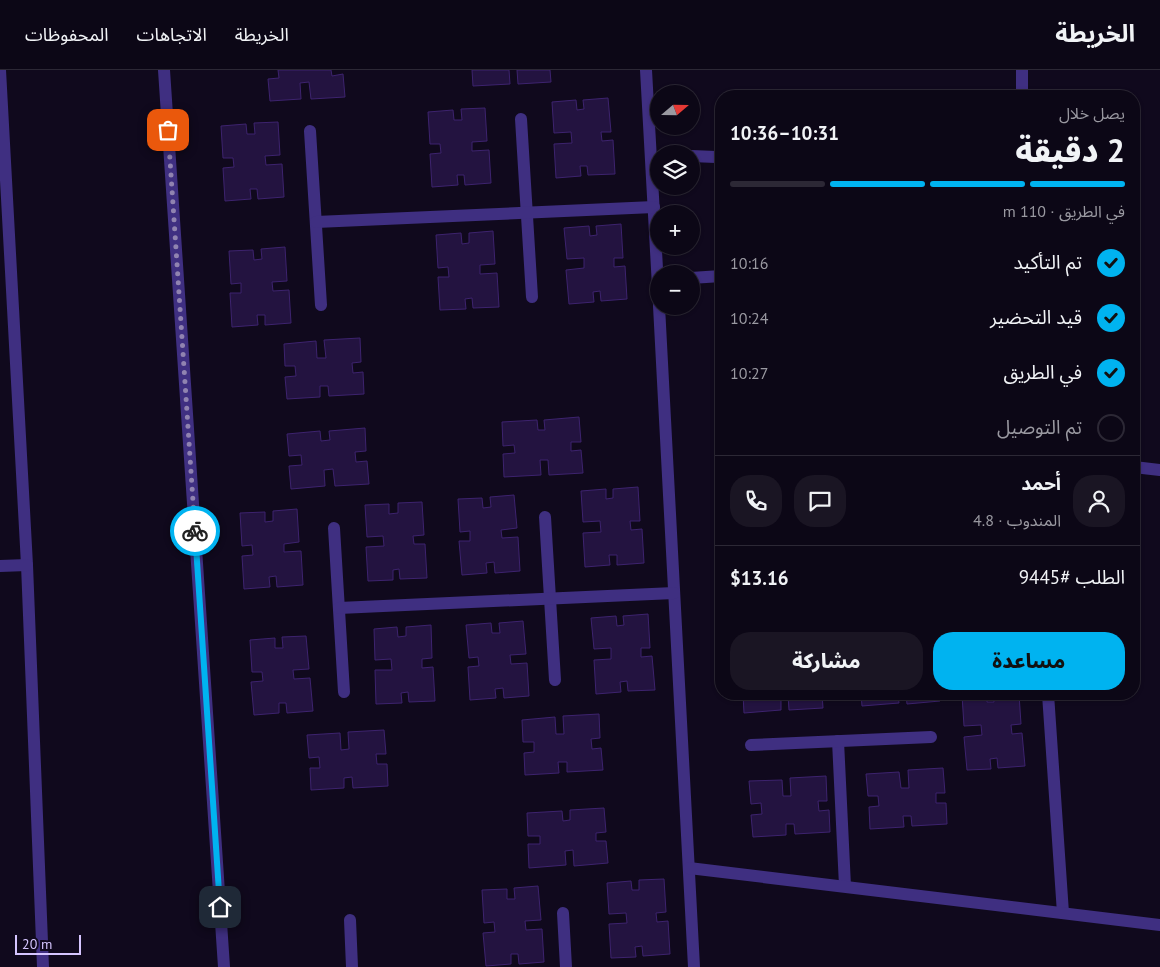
<!DOCTYPE html>
<html lang="ar">
<head>
<meta charset="utf-8">
<style>
  body { margin:0; font-family:"PT Sans","Noto Sans Arabic",sans-serif; background:#1a1523; color:#f1f3f6; direction:rtl; height:100vh; display:flex; flex-direction:column; font-size:19px; white-space:nowrap }
  * { box-sizing:border-box; margin:0 }
  p { font-size:16px; color:#9a99a1 }
  .icon { flex:none; width:28px; height:28px; fill:none; stroke:currentColor; stroke-width:2; stroke-linecap:round; stroke-linejoin:round }
  .map { position:relative; flex:1; overflow:hidden; direction:ltr }
  .details { position:absolute; left:715px; top:20px; width:425px; height:610px; display:flex; flex-direction:column; background:#0c0716; border-radius:20px; box-shadow:0 1px 4px #0004,0 0 0 1px #2c2835; direction:rtl }
  .details>* { flex:none }
  .needle { width:32px; rotate:70deg }
  .controls { position:absolute; left:650px; top:15px; display:grid; gap:10px }
  .controls a { display:grid; place-items:center; width:50px; height:50px; border-radius:50%; background:#0c0716; box-shadow:0 1px 4px #0004,0 0 0 1px #2c2835; font-size:25px }
  .scale { position:absolute; left:15px; bottom:12px; width:66px; box-sizing:border-box; padding-left:5px; border:2px solid #d5c5ff; border-top:0; font-size:14px; line-height:18px; white-space:nowrap; color:#d5c5ff; -webkit-text-stroke:4px #10091d; paint-order:stroke }
  .pin { position:absolute; display:grid; place-items:center; width:42px; height:42px; color:#fff; margin:-21px; border-radius:10px; box-shadow:0 2px 8px #0006 }
  .courier { position:absolute; display:grid; place-items:center; width:50px; height:50px; margin:-25px; border:4px solid #00b3f0; border-radius:50%; background:#fff; color:#222; box-shadow:0 1px 6px #0007 }
  .headline em { font-style:normal; font-weight:800 }
  .headline div { display:flex; flex-direction:column-reverse }
  .headline { display:flex; align-items:center; justify-content:space-between; height:85px; padding:0 15px }
  h1 { font-size:32px; font-weight:800; line-height:38px }
  .bar { display:grid; grid-template-columns:repeat(4,1fr); gap:8px 5px; align-content:center; height:60px; padding:0 15px }
  .bar i { height:6px; border-radius:4px; background:#2c2835 }
  .bar .on { background:#00b3f0 }
  .bar p { grid-column:span 4 }
  .line { display:flex; align-items:center; gap:12px; padding:0 15px; border-top:1px solid #2c2835 }
  .line div { flex:1 }
  .round { display:grid; place-items:center; flex:none; width:52px; height:52px; border-radius:20px; background:#1a1523 }
  ol { padding:0 15px; list-style:none }
  li { display:flex; align-items:center; gap:15px; height:55px }
  li p { margin-inline-start:auto }
  li .icon { padding:5px; border-radius:50%; background:#00b3f0; color:#111; stroke-width:4 }
  li:last-child { color:#9a99a1 }
  li i { width:28px; height:28px; border:2px solid #2c2835; border-radius:50% }
  .cta { display:flex; gap:10px; margin-top:auto; padding:10px 15px }
  .cta a { flex:1; height:58px; border-radius:20px; background:#00b3f0; color:#111; font-size:20px; font-weight:800; line-height:58px; text-align:center }
  .cta a+a { background:#1a1523; color:#f1f3f6 }
  header { display:flex; align-items:center; gap:30px; box-sizing:border-box; height:70px; padding:0 25px; background:#0c0716; border-bottom:1px solid #2c2835 }
  header strong { font-size:24px }
  nav { display:flex; gap:28px; margin-inline-start:auto; font-size:18px }
  .map>svg:first-child { display:block }
  .building { fill:#231340; stroke:#3d236e }
  .lines { fill:none; stroke-linecap:round; stroke-linejoin:round }
  .minor { stroke:#3f2f81; stroke-width:12 }
  .done { stroke:#9083b0; stroke-width:5; stroke-dasharray:0 9 }
  .route { stroke:#00b3f0; stroke-width:6 }
</style>
</head>
<body>
<header>
<strong>الخريطة</strong>
<nav><a>الخريطة</a><a>الاتجاهات</a><a>المحفوظات</a></nav>
</header>
<div class="map">
<svg width="1160" height="897" viewBox="0 0 1160 897">
  <rect width="100%" height="100%" fill="#10091d"/>
  <g class="building">
    <polygon points="278,0 331,0 332,6 343,4 345,27 311,29 309,12 300,13 301,29 270,31 268,9 279,8"/>
    <polygon points="472,0 509,0 510,14 473,16"/>
    <polygon points="517,0 550,0 551,12 518,14"/>
    <polygon points="608,28 611,62 601,62 602,71 613,70 615,104 588,105 587,96 580,96 581,106 556,108 554,74 572,73 571,62 554,63 552,32 576,30 577,40 584,39 583,30"/>
    <polygon points="485,38 487,71 472,72 472,81 489,80 491,113 465,115 464,105 457,105 458,115 432,117 430,84 441,83 440,74 430,74 428,42 453,40 454,50 462,50 461,39"/>
    <polygon points="278,52 280,85 265,86 266,95 282,94 284,127 258,129 257,119 250,119 251,129 225,131 223,98 234,97 233,88 223,88 221,56 246,54 247,64 255,64 254,53"/>
    <polygon points="621,154 623,188 614,188 614,197 625,196 627,229 601,231 600,221 593,222 594,232 569,234 566,200 584,198 584,188 567,189 564,158 589,156 590,166 597,165 596,156"/>
    <polygon points="493,161 495,194 480,195 480,204 497,203 499,237 473,238 472,228 465,229 466,239 440,240 438,207 449,207 448,197 438,198 436,165 461,163 462,174 469,173 469,163"/>
    <polygon points="285,177 287,211 272,212 273,221 289,220 291,253 265,255 265,245 257,245 258,255 232,257 230,223 241,223 241,213 231,214 229,181 253,180 254,190 262,189 261,179"/>
    <polygon points="360,268 361,292 352,293 353,303 363,302 364,324 329,326 328,316 320,316 320,327 287,329 285,307 296,306 295,296 285,296 284,274 316,271 317,288 326,288 324,270"/>
    <polygon points="579,347 581,372 571,372 571,381 581,380 583,403 549,405 548,390 540,390 541,405 504,407 503,384 515,383 514,375 503,376 502,352 537,350 538,360 545,360 544,350"/>
    <polygon points="365,358 366,381 355,382 356,392 367,391 369,414 335,416 333,399 324,400 325,416 291,419 289,396 302,395 301,385 289,386 287,364 320,361 321,371 330,370 329,361"/>
    <polygon points="638,417 640,451 630,451 631,460 642,459 644,493 617,495 617,485 609,485 610,495 585,497 583,463 601,462 600,451 583,452 581,421 606,419 606,429 613,428 613,419"/>
    <polygon points="514,425 517,458 501,460 502,468 518,467 520,501 495,503 494,492 486,493 487,503 462,505 459,471 470,471 470,461 460,462 458,429 482,428 483,438 491,437 490,427"/>
    <polygon points="422,432 424,465 413,466 414,474 425,474 427,508 400,509 399,499 393,500 393,510 368,511 366,477 384,476 383,466 367,467 365,435 389,434 389,444 398,443 398,433"/>
    <polygon points="297,439 299,472 284,474 284,482 301,481 303,515 277,517 276,506 269,507 270,517 244,519 242,486 253,485 252,475 242,476 240,443 265,442 265,452 273,451 273,441"/>
    <polygon points="648,544 650,578 641,578 641,587 652,586 655,620 628,621 627,611 620,612 621,622 596,624 594,590 611,589 611,578 594,579 591,548 616,546 617,556 624,555 623,546"/>
    <polygon points="523,551 526,584 510,585 511,594 527,593 529,626 504,628 503,618 495,619 496,628 470,630 468,597 479,596 478,587 469,588 466,555 491,553 492,563 500,563 499,553"/>
    <polygon points="431,555 432,588 422,589 422,598 433,597 435,631 409,632 408,622 401,623 402,633 376,634 375,600 392,600 391,589 375,590 374,559 397,557 398,567 406,566 406,557"/>
    <polygon points="306,566 309,599 293,600 294,609 310,608 313,641 287,643 286,633 279,633 279,643 254,645 251,612 263,611 262,602 252,602 250,570 275,568 275,578 283,578 282,567"/>
    <polygon points="743,624 822,624 823,638 789,640 788,625 781,625 781,640 744,643"/>
    <polygon points="861,624 898,624 899,633 862,636"/>
    <polygon points="906,624 940,624 940,631 907,634"/>
    <polygon points="987,624 987,632 994,632 993,624 1019,624 1021,654 1011,655 1012,664 1022,663 1025,696 998,698 997,688 990,689 991,699 967,700 964,667 982,665 981,655 964,656 962,625"/>
    <polygon points="599,644 600,668 591,669 592,679 601,678 603,700 567,702 567,692 558,692 559,703 525,705 524,683 534,682 534,672 523,672 522,650 555,647 556,664 564,664 563,646"/>
    <polygon points="384,660 386,684 376,684 377,694 387,694 388,716 353,718 352,707 344,708 344,718 311,720 310,698 320,698 319,687 309,688 307,665 340,663 341,680 349,679 348,662"/>
    <polygon points="943,698 945,723 936,723 936,733 946,733 947,754 912,756 911,746 903,746 904,757 870,759 869,737 879,736 878,726 868,726 866,704 899,702 901,718 909,718 908,700"/>
    <polygon points="826,706 827,731 818,731 819,741 829,740 830,762 795,764 794,754 786,754 786,765 753,767 751,745 762,744 761,733 751,734 749,711 782,710 783,726 791,726 790,708"/>
    <polygon points="604,738 606,762 596,763 596,771 606,771 608,793 574,796 573,780 565,781 566,795 529,798 528,774 540,774 540,766 528,766 527,743 562,741 563,751 570,750 570,740"/>
    <polygon points="664,809 666,842 656,843 657,852 668,851 670,884 643,886 642,876 635,877 636,887 611,888 609,854 627,853 626,843 609,844 607,813 631,811 632,820 639,820 639,810"/>
    <polygon points="538,816 541,850 525,851 526,860 542,859 544,892 519,894 518,884 511,884 511,894 486,896 483,863 495,862 494,852 484,853 482,820 507,819 507,829 515,829 514,818"/>
  </g>
  <g class="lines">
    <g class="minor">
      <polyline points="0,0 27,495 43,897"/>
      <polyline points="164,0 224,897"/>
      <polyline points="646,0 659,235"/>
      <polyline points="1022,0 1022,26"/>
      <polyline points="521,49 532,227"/>
      <polyline points="310,61 321,235"/>
      <polyline points="691,86 716,87 721,91"/>
      <polyline points="316,152 654,137"/>
      <polyline points="691,208 721,206"/>
      <polyline points="659,236 694,897"/>
      <polyline points="1134,397 1160,400"/>
      <polyline points="545,447 555,610"/>
      <polyline points="334,458 344,622"/>
      <polyline points="0,496 27,495"/>
      <polyline points="339,538 674,523"/>
      <polyline points="1048,624 1063,843"/>
      <polyline points="838,671 845,816"/>
      <polyline points="751,675 931,667"/>
      <polyline points="689,798 1160,855"/>
      <polyline points="563,843 566,897"/>
      <polyline points="350,850 352,897"/>
    </g>
  </g>
  <g class="lines">
    <polyline class="done" points="168,60 195,461"/>
    <polyline class="route" points="195,461 220,837"/>
  </g>
</svg>
<div class="controls">
<a><svg class="needle" viewBox="-14 -14 28 28"><path d="M0-13l5 13h-10z" fill="#e53935"/><path d="M0 13l5-13h-10z" fill="#9a99a1"/></svg></a>
<a><svg class="icon" aria-label="layers" viewBox="0 0 24 24"><path d="M12 4l9 5-9 5-9-5zM3 14l9 5 9-5"/></svg></a>
<a>+</a>
<a>−</a>
</div>
<div class="scale">20 m</div>
<div class="pin" style="left:168px;top:60px;background:#ea580c"><svg class="icon" aria-label="bag" viewBox="0 0 24 24"><path d="M5 8h14l-1 12H6zM9 8a3 3 0 0 1 6 0"/></svg></div>
<div class="pin" style="left:220px;top:837px;background:#1f2937"><svg class="icon" aria-label="home" viewBox="0 0 24 24"><path d="M3 11l9-7 9 7M6 9v11h12V9"/></svg></div>
<div class="courier" style="left:195px;top:461px"><svg class="icon" aria-label="bike" viewBox="0 0 24 24"><circle cx="6" cy="16" r="4"/><circle cx="18" cy="16" r="4"/><path d="M6 16l4-8h5l3 8M10 8l3 8H6M13 5h3"/></svg></div>
<section class="details">
<div class="headline"><div><h1>2 دقيقة</h1><p>يصل خلال</p></div><em>10:31–10:36</em></div>
<div class="bar"><i class="on"></i><i class="on"></i><i class="on"></i><i></i><p>في الطريق · 110 m</p></div>
<ol>
<li><svg class="icon" aria-label="check" viewBox="0 0 24 24"><path d="M5 12l5 5 9-10"/></svg>تم التأكيد<p>10:16</p></li>
<li><svg class="icon" aria-label="check" viewBox="0 0 24 24"><path d="M5 12l5 5 9-10"/></svg>قيد التحضير<p>10:24</p></li>
<li><svg class="icon" aria-label="check" viewBox="0 0 24 24"><path d="M5 12l5 5 9-10"/></svg>في الطريق<p>10:27</p></li>
<li><i></i>تم التوصيل</li>
</ol>
<div class="line" style="height:90px"><a class="round"><svg class="icon" aria-label="person" viewBox="0 0 24 24"><circle cx="12" cy="8" r="4"/><path d="M4 21q1-7 8-7t8 7"/></svg></a><div><b>أحمد</b><p>المندوب · 4.8</p></div><a class="round"><svg class="icon" aria-label="chat" viewBox="0 0 24 24"><path d="M4 5h16v11H9l-5 4z"/></svg></a><a class="round"><svg class="icon" aria-label="phone" viewBox="0 0 24 24"><path d="M5 4h4l2 5-3 2q2 4 5 5l2-3 5 2v4C11 20 4 13 5 4z"/></svg></a></div>
<div class="line" style="height:65px"><div>الطلب #9445</div><b>$13.16</b></div>
<div class="cta"><a>مساعدة</a><a>مشاركة</a></div>
</section>
</div>
</body>
</html>
